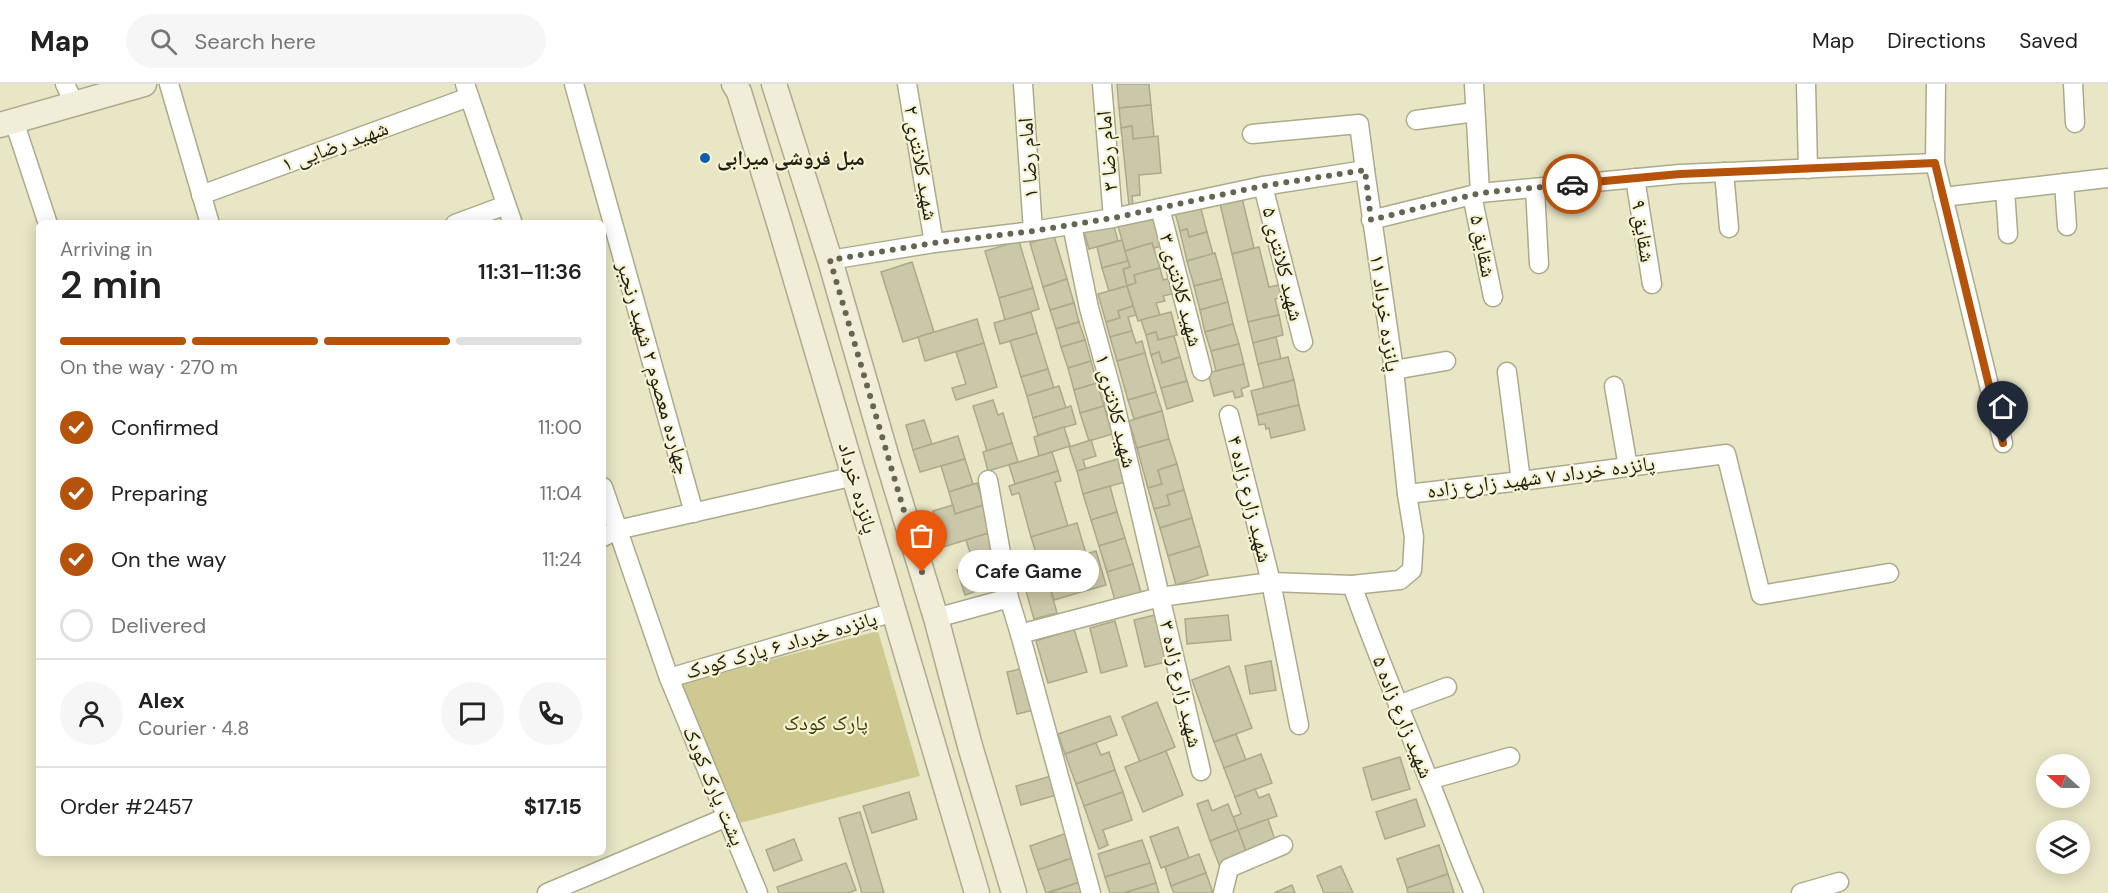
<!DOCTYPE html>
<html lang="en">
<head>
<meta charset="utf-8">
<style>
  body { margin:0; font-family:"DM Sans","Noto Naskh Arabic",sans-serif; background:#f6f6f6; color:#222; height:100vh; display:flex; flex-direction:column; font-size:22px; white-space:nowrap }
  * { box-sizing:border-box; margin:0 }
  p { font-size:20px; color:#767676 }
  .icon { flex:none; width:33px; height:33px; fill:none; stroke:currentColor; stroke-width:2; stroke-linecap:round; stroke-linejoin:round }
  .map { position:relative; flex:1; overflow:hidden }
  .side { position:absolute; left:36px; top:136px; width:570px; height:636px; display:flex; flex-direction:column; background:#fff; border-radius:9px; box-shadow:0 3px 15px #0003 }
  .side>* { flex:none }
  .needle { width:39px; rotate:291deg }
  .tools { position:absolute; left:2036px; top:670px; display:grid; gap:12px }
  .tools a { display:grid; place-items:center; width:54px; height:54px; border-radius:50%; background:#fff; box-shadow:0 3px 15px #0003; font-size:30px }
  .pin { position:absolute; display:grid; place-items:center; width:51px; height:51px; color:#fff; margin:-62px -26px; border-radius:50% 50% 50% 0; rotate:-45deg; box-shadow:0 0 6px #0007 }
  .pin .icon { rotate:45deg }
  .courier { position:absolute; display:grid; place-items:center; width:60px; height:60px; margin:-30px; border:4px solid #b45309; border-radius:50%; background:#fff; color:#222; box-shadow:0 2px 8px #0007 }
  .bubble { position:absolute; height:42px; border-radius:21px; background:#fff; box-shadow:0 3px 15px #0003; font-size:20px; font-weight:600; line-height:42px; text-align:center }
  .head em { font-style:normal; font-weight:600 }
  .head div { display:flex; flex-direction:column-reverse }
  .head { display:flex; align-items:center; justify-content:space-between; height:102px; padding:0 24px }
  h1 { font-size:39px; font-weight:600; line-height:45px }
  .bar { display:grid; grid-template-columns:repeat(4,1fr); gap:9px 6px; align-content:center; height:72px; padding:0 24px }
  .bar i { height:8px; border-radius:4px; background:#e0e0e0 }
  .bar .active { background:#b45309 }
  .bar p { grid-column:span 4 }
  .line { display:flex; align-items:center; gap:15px; padding:0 24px; border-top:2px solid #e0e0e0 }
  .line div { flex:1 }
  .round { display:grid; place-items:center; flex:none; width:63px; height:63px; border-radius:32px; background:#f6f6f6 }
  ol { padding:0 24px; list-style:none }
  li { display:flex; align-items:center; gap:18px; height:66px }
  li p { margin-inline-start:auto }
  li .icon { padding:6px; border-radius:50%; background:#b45309; color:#fff; stroke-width:4 }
  li:last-child { color:#767676 }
  li i { width:33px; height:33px; border:3px solid #e0e0e0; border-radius:50% }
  header { display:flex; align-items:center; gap:36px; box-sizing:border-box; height:84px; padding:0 30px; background:#fff; border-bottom:2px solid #e0e0e0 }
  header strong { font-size:28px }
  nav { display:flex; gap:33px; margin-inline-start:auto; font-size:21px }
  .search { width:420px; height:54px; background:#f6f6f6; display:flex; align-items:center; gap:15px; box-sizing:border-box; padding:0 21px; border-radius:33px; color:#767676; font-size:22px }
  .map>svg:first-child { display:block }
  .green { fill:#cec991 }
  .building { fill:#cbc8a9; stroke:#aca98b; stroke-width:1.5 }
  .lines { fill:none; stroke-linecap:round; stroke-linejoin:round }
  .street-casing { stroke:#acaa8b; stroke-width:21 }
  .secondary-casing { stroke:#acaa8b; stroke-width:27 }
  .street { stroke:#fff; stroke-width:18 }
  .secondary { stroke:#f0eed8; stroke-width:24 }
  .done { stroke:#676552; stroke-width:6; stroke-dasharray:0 10.8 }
  .route { stroke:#b45309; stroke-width:8 }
  .poi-dot { fill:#0c5fad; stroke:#f6f3d3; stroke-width:2 }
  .labels { text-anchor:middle; stroke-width:4.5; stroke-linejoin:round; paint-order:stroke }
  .street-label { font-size:21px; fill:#212014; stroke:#f6f3d3 }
  .poi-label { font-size:21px; font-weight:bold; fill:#212014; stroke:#f6f3d3; text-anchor:start }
  .park-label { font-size:21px; fill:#3e3800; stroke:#f6f3d3 }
</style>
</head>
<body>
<header>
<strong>Map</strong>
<div class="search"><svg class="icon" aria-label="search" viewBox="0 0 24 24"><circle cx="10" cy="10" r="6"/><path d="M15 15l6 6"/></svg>Search here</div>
<nav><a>Map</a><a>Directions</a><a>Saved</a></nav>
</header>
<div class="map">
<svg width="2108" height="809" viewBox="0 0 2108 809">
  <rect width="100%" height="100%" fill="#e9e6c6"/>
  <polygon class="green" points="878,547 920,692 736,740 682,600"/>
  <g class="building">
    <polygon points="1117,0 1149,0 1151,21 1119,24"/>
    <polygon points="1151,21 1154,53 1133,55 1132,42 1121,44 1119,24"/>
    <polygon points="1132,42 1133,55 1158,52 1161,89 1139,91 1140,111 1132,112 1133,121 1129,121 1121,44"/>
    <polygon points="1242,114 1254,164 1232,170 1220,120"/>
    <polygon points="1200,121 1207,148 1189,153 1187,145 1180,147 1175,128"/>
    <polygon points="1158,131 1166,161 1154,164 1152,159 1125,167 1118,142"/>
    <polygon points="1113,139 1118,157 1089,165 1084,148"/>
    <polygon points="1187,145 1189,153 1207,148 1213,170 1187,177 1180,147"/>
    <polygon points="1054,152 1067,195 1043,203 1030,159"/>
    <polygon points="1122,156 1128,177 1102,184 1097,163"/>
    <polygon points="1019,157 1033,204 999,214 985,167"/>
    <polygon points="1152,159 1160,184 1134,191 1136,199 1127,202 1123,185 1130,183 1125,167"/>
    <polygon points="1259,163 1269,203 1284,200 1286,212 1275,215 1279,231 1248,238 1232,170"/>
    <polygon points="1215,169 1222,195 1194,202 1187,177"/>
    <polygon points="1128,177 1130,183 1123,185 1127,202 1109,207 1102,184"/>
    <polygon points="912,178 934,248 903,258 881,188"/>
    <polygon points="1160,184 1163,196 1174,193 1179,208 1163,212 1165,217 1156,219 1160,231 1138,237 1127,202 1136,199 1134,191"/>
    <polygon points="1067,195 1074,219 1050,226 1043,203"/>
    <polygon points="1222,195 1228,218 1200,226 1194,202"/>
    <polygon points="1127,202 1133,222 1118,227 1120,234 1106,238 1098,210"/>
    <polygon points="1033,204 1039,225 1005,236 999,214"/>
    <polygon points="1228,218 1233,240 1205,248 1200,226"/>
    <polygon points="1074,219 1079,238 1056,245 1050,226"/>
    <polygon points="1133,222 1136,231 1128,233 1132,247 1110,253 1106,238 1120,234 1118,227"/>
    <polygon points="1031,228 1037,249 1000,260 994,239"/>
    <polygon points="1171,228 1177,251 1158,256 1156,248 1146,251 1141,236"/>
    <polygon points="1279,231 1283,251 1253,259 1248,238"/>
    <polygon points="977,235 984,259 925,277 918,253"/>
    <polygon points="1079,238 1085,256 1061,263 1056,245"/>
    <polygon points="1233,240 1239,260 1211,267 1205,248"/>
    <polygon points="1132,247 1136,259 1142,257 1145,269 1117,277 1110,253"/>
    <polygon points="1156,248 1158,256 1174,252 1180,273 1162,279 1159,268 1151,271 1146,251"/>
    <polygon points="1037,249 1048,285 1021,293 1010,257"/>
    <polygon points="1276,253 1281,275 1258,280 1253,259"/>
    <polygon points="1085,256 1091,277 1068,284 1061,263"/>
    <polygon points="984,259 997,303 956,316 952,304 966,300 956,268"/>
    <polygon points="1239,260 1244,280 1216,287 1211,267"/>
    <polygon points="1159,268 1162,279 1180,273 1187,297 1161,304 1151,271"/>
    <polygon points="1145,269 1156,308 1128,316 1117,277"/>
    <polygon points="1288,273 1294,296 1264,304 1258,280"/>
    <polygon points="1091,277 1097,299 1074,306 1068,284"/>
    <polygon points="1244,280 1249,302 1241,305 1243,312 1235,314 1233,307 1214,312 1208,289"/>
    <polygon points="1048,285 1054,304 1027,312 1021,293"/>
    <polygon points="1294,296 1299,321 1257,331 1251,307"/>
    <polygon points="1187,297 1193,317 1167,325 1161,304"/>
    <polygon points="1097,299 1104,322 1080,329 1074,306"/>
    <polygon points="1059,302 1066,324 1033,334 1027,312"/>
    <polygon points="1156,308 1162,327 1134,335 1128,316"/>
    <polygon points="993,316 998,331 1003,329 1012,359 987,367 973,322"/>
    <polygon points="1299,321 1305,346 1271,354 1269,344 1266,345 1265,340 1259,341 1257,331"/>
    <polygon points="1071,322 1076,340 1038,351 1033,334"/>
    <polygon points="1104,322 1112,350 1089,357 1080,329"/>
    <polygon points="1162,327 1169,355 1137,364 1129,337"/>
    <polygon points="924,336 932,360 913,366 906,341"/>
    <polygon points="1064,343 1070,362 1039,372 1034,353"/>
    <polygon points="958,352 965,375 920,388 913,366"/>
    <polygon points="1169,355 1177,380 1158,386 1162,400 1148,404 1137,364"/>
    <polygon points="1091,356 1096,372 1083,376 1086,385 1077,387 1069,363"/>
    <polygon points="1012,359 1018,378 988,387 983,368"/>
    <polygon points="1052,368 1058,387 1015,400 1009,381"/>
    <polygon points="1121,374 1128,397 1083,410 1077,387"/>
    <polygon points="965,375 973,400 949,408 941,382"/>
    <polygon points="1177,380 1184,406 1167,411 1170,421 1154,425 1148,404 1162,400 1158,386"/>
    <polygon points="1058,387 1061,397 1055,398 1068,442 1031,453 1019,409 1012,411 1009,402"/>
    <polygon points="977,399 984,421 955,430 949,408"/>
    <polygon points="1110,402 1117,428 1091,436 1083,410"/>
    <polygon points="1184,406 1192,434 1160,444 1154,425 1170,421 1167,411"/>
    <polygon points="953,421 955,430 984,421 992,448 943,463 933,427"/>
    <polygon points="1117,428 1125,454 1099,462 1091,436"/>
    <polygon points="1192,434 1200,462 1168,472 1160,444"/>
    <polygon points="1077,439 1086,470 1041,484 1031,453"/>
    <polygon points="992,448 999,473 974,481 966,456"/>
    <polygon points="1125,454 1133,480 1107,488 1099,462"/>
    <polygon points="1200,462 1208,491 1176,501 1168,472"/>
    <polygon points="1096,467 1106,501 1081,508 1071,475"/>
    <polygon points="1071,475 1081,508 1054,516 1044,483"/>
    <polygon points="985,477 992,502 965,511 957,486"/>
    <polygon points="1133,480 1142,512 1116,520 1107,488"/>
    <polygon points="1044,483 1057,529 1034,535 1021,490"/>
    <polygon points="1159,530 1170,577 1145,583 1134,536"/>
    <polygon points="1228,531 1231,556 1187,560 1185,535"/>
    <polygon points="1115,537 1127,582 1101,589 1090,544"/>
    <polygon points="1074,545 1087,588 1048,599 1036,557"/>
    <polygon points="1271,577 1276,606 1250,610 1245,582"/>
    <polygon points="1229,582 1252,644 1214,658 1192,596"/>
    <polygon points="1024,584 1034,626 1017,630 1007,588"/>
    <polygon points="1157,618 1175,663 1140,678 1122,633"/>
    <polygon points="1110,632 1117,651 1065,670 1058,650"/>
    <polygon points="1236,650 1246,676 1224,684 1214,658"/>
    <polygon points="1096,659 1101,671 1109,668 1115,686 1076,700 1065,670"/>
    <polygon points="1166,667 1183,711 1143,728 1125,683"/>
    <polygon points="1261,670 1272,699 1235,713 1224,684"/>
    <polygon points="1400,673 1410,705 1372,716 1363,684"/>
    <polygon points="1115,686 1123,708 1084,722 1076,700"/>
    <polygon points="1055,691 1060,710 1021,721 1016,702"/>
    <polygon points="1255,705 1259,714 1269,710 1277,732 1238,746 1233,733 1241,730 1235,713"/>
    <polygon points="909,708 917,735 872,749 863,722"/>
    <polygon points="1123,708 1132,736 1103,746 1108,761 1099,765 1084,722"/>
    <polygon points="1416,715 1425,742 1385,755 1376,728"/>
    <polygon points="1208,716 1212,727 1228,720 1238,746 1210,757 1197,720"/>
    <polygon points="860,728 884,809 862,809 839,734"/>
    <polygon points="1268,735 1277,762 1248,773 1238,746"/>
    <polygon points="1178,743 1189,774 1161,784 1150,753"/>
    <polygon points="1238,746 1248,773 1220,783 1210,757"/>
    <polygon points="1067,749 1075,773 1038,786 1030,762"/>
    <polygon points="794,755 802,776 774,787 766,766"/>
    <polygon points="1142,756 1150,779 1105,793 1098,770"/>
    <polygon points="1439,761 1448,790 1407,804 1397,775"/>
    <polygon points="1199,770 1206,789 1171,802 1165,783"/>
    <polygon points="1075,773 1083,797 1046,809 1038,786"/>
    <polygon points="846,779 856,806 848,809 779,809 777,803"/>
    <polygon points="1150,779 1156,799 1124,809 1110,809 1105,793"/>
    <polygon points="1341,782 1353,809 1324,809 1317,792"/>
    <polygon points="1206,789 1213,809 1174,809 1171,802"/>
    <polygon points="1448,790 1454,809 1408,809 1407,804"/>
    <polygon points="1083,797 1088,809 1048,809"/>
    <polygon points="1156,799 1159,809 1124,809"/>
    <polygon points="1292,801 1295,809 1274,809"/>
  </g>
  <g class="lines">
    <g class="street-casing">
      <g id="street">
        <polyline points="65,0 74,19"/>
        <polyline points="169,0 210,140"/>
        <polyline points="465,0 513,140"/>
        <polyline points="574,0 694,429"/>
        <polyline points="907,0 934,159"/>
        <polyline points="1023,0 1033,147"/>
        <polyline points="1102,0 1113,134"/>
        <polyline points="1474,0 1480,109"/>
        <polyline points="1806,0 1808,85"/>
        <polyline points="1936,0 1935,79 2003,359"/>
        <polyline points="2073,0 2075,39"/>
        <polyline points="1416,36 1475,28"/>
        <polyline points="14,37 48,140"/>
        <polyline points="1252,50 1359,40 1365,86"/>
        <polyline points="1724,88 1729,144"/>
        <polyline points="1635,94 1652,200"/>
        <polyline points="2064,99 2067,142"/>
        <polyline points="1263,102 1303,258"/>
        <polyline points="1535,104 1539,180"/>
        <polyline points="2005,106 2008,150"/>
        <polyline points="201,111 469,13"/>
        <polyline points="1472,111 1493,213"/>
        <polyline points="1943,113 2108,94"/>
        <polyline points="1160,124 1202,287"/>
        <polyline points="1371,136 1480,109 1680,90 1935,79"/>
        <polyline points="455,140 506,121"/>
        <polyline points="1072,141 1089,224 1112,308 1201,687"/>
        <polyline points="830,176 934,159 1033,147 1113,134 1263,102 1365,86 1394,286 1407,410"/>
        <polyline points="1394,286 1446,277"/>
        <polyline points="1507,288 1521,397"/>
        <polyline points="1614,302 1628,383"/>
        <polyline points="1229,331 1271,498 1299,641"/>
        <polyline points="988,396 1009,514"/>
        <polyline points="603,403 669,594 758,809"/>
        <polyline points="603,453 617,446 855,392"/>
        <path d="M1352,501C1375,566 1402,629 1428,694C1444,732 1457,771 1474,809"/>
        <polyline points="936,534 1009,514 1020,550 1160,513 1271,498 1352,501 1400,496 1412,486 1414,453 1407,410 1521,397 1726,370 1761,511 1889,489"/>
        <polyline points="1020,550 1091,809"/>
        <polyline points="669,594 894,528"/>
        <polyline points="1398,621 1447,603"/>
        <polyline points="1429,696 1510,673"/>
        <polyline points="547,809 727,733"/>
        <polyline points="1223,809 1229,784 1283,761"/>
        <polyline points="1801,809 1839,798"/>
      </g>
    </g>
    <g class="secondary-casing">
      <g id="secondary">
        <polyline points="734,0 739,8 780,142 977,809"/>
        <polyline points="774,0 830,176 887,374 936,534 970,662 1014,809"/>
        <polyline points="0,41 144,0"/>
      </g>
    </g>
    <use href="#street" class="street"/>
    <use href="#secondary" class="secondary"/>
  </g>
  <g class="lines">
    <polyline class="done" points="922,488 830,176 934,159 1033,147 1113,134 1263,102 1365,86 1371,136 1480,109 1572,100"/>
    <polyline class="route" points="1572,100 1680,90 1935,79 2003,359"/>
  </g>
  <circle class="poi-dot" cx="705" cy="74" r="6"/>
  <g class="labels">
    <g class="street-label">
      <text transform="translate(335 62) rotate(-20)" y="7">شهید رضایی ۱</text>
      <text transform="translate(1107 67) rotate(-95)" y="7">امام رضا ۳</text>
      <text transform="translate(1028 74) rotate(-94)" y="7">امام رضا ۱</text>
      <text transform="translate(921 79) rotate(80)" y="7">شهید کلانتری ۲</text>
      <text transform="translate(1643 147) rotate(81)" y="7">شقایق ۹</text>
      <text transform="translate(1483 162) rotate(79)" y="7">شقایق ۵</text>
      <text transform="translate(1283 180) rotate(76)" y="7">شهید کلانتری ۵</text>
      <text transform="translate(1181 206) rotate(75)" y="7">شهید کلانتری ۳</text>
      <text transform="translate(1385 229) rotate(82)" y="7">پانزده خرداد ۱۱</text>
      <text transform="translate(654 284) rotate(74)" y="7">چهارده معصوم ۲ شهید رنجبر</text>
      <text transform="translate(1116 327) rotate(76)" y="7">شهید کلانتری ۱</text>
      <text transform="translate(1541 393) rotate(-7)" y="7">پانزده خرداد ۷ شهید زارع زاده</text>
      <text transform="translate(858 404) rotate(74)" y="7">پانزده خرداد</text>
      <text transform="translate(1250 415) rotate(76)" y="7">شهید زارع زاده ۴</text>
      <text transform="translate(781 561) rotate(-16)" y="7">پانزده خرداد ۶ پارک کودک</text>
      <text transform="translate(1181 600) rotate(77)" y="7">شهید زارع زاده ۳</text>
      <text transform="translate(1403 633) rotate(68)" y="7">شهید زارع زاده ۵</text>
      <text transform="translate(714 702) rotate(67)" y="7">پشت پارک کودک</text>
    </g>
    <g class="poi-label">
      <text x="717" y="81">مبل فروشی میرابی</text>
    </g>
    <g class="park-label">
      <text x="826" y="646">پارک کودک</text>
    </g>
  </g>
</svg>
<div class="tools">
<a><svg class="needle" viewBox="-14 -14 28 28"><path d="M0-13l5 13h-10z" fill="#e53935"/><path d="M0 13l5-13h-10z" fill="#767676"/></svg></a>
<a><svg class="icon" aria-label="layers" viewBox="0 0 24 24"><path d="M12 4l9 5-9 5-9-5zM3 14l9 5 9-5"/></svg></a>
</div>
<div class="pin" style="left:922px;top:488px;background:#ea580c"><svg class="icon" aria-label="bag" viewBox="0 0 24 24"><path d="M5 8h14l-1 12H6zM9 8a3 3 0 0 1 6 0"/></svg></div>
<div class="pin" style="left:2003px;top:359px;background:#1f2937"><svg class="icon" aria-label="home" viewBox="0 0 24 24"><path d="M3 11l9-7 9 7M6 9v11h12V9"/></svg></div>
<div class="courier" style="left:1572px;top:100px"><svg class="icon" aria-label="car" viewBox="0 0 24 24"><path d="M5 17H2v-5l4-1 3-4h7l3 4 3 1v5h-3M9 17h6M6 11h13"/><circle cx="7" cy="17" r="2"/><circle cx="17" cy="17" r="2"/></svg></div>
<div class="bubble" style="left:958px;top:466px;width:141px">Cafe Game</div>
<section class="side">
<div class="head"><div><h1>2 min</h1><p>Arriving in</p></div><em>11:31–11:36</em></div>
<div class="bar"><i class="active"></i><i class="active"></i><i class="active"></i><i></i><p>On the way · 270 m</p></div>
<ol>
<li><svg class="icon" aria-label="check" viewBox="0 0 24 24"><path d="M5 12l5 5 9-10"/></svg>Confirmed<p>11:00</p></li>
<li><svg class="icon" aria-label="check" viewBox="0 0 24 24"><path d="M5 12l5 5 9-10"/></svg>Preparing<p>11:04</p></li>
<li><svg class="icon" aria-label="check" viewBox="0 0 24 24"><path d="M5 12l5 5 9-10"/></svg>On the way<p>11:24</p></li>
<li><i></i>Delivered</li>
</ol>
<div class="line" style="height:108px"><a class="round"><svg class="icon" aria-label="person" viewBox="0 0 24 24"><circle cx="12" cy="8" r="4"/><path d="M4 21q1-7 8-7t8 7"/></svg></a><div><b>Alex</b><p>Courier · 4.8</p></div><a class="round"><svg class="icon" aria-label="chat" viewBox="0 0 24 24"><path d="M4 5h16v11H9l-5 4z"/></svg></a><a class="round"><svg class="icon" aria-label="phone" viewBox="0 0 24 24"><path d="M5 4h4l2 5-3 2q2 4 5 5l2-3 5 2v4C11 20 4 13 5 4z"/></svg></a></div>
<div class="line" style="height:78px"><div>Order #2457</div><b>$17.15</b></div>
</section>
</div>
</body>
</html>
